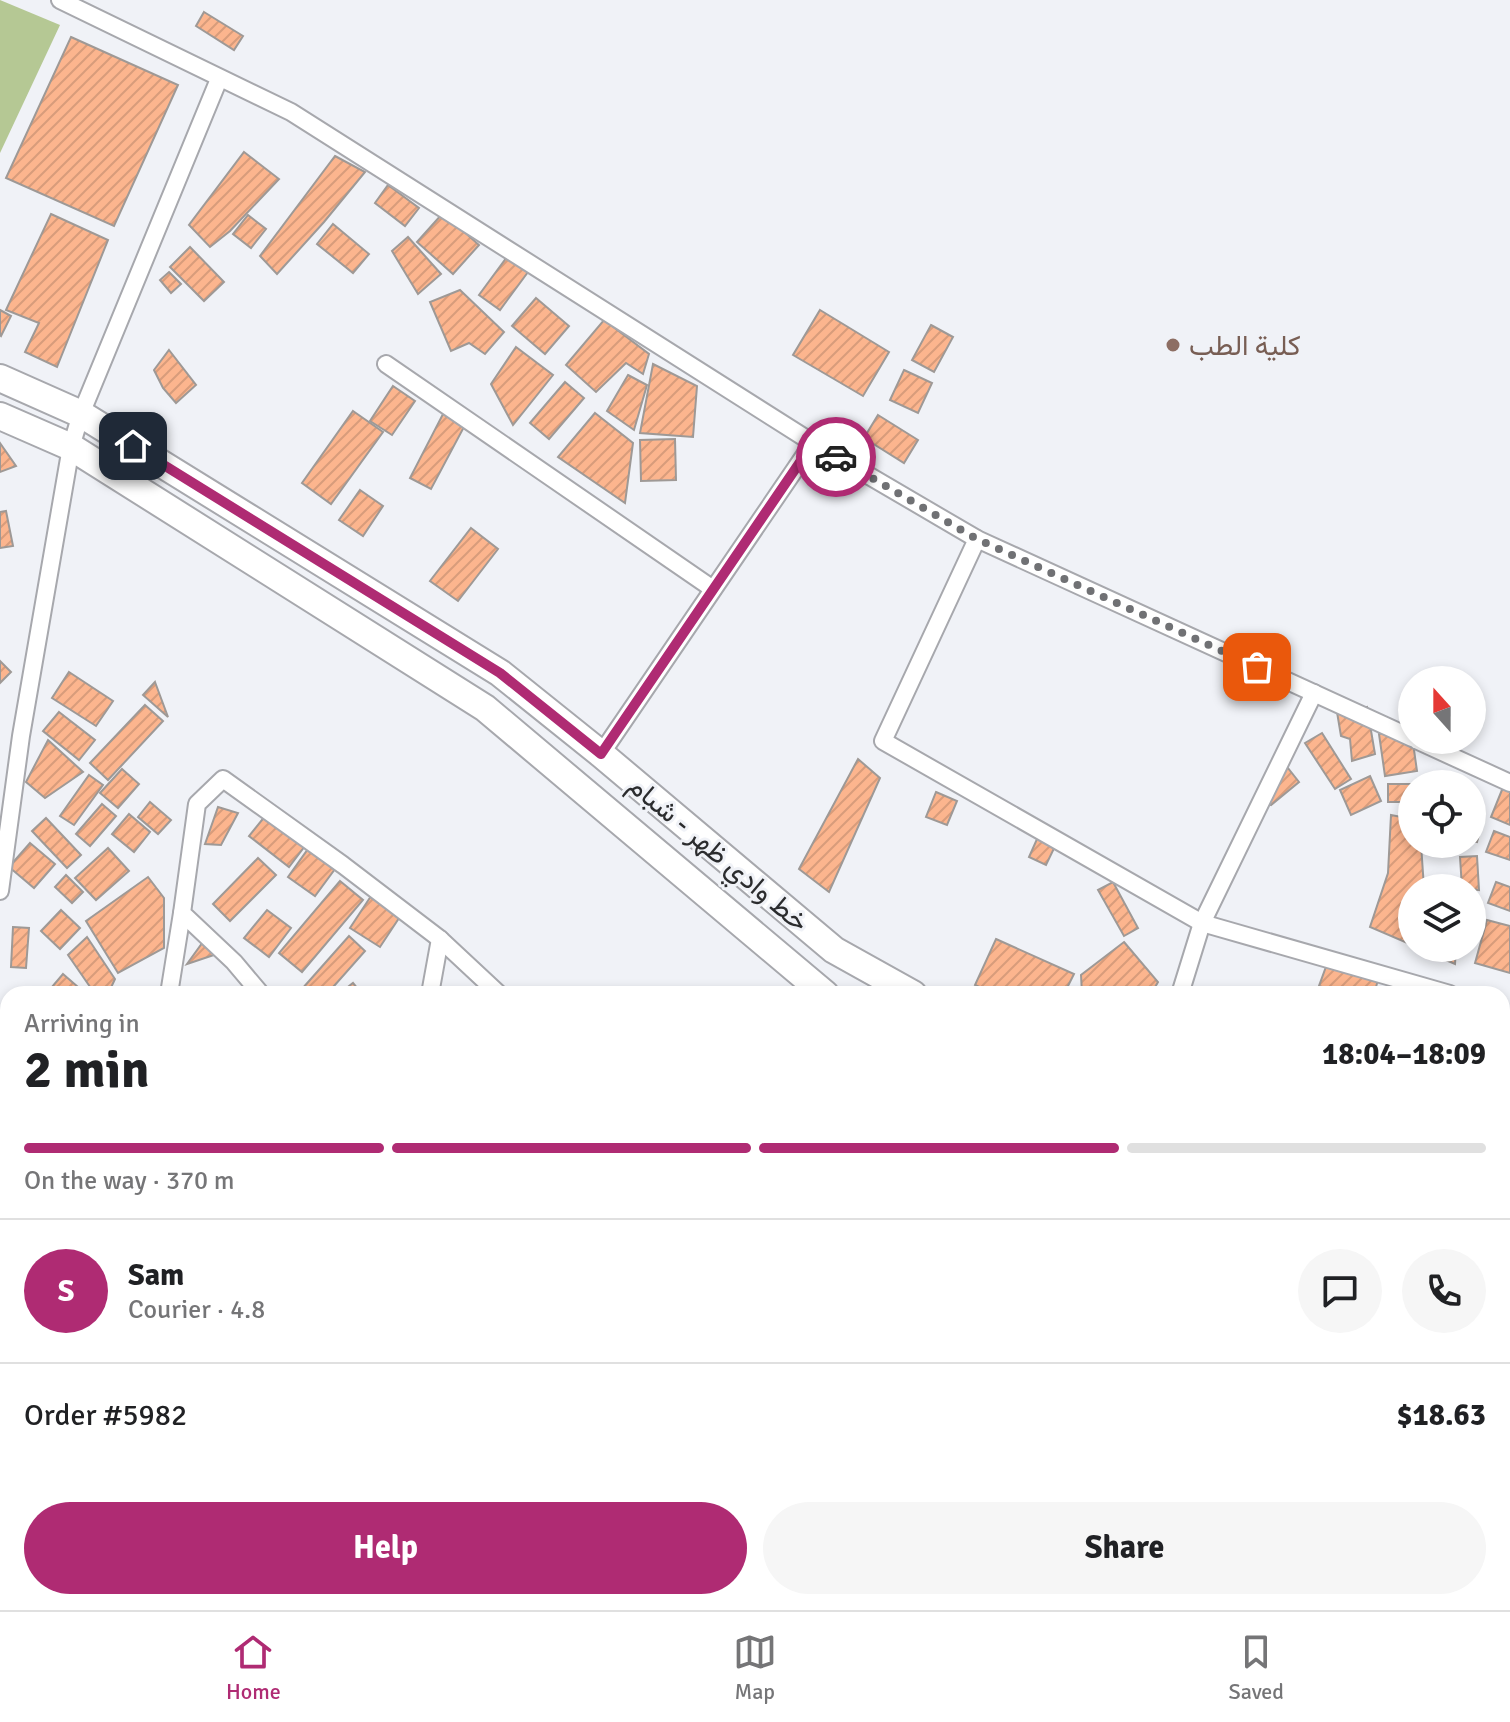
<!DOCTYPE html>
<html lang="en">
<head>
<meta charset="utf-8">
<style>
  body { margin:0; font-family:Signika,Vazirmatn,sans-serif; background:#f6f6f6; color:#202124; height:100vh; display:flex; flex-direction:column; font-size:30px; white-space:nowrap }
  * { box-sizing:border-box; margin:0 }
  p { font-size:26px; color:#757577 }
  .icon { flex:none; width:44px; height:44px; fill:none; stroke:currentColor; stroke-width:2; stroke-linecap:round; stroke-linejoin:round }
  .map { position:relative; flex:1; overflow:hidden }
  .details { position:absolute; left:0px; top:986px; width:1510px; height:624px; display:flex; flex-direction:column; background:#fff; border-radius:24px 24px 0 0; box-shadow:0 4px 12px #0003 }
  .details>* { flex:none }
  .needle { width:52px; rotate:339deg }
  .controls { position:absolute; left:1398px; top:666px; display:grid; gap:16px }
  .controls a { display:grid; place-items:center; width:88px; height:88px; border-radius:50%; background:#fff; box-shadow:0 4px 12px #0003; font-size:40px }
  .pin { position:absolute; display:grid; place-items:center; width:68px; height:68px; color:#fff; margin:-34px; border-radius:16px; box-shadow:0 4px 12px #0006 }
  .courier { position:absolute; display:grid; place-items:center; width:80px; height:80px; margin:-40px; border:6px solid #af2b73; border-radius:50%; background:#fff; color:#222; box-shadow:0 2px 10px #0007 }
  .summary em { font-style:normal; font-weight:700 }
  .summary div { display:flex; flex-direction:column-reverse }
  .summary { display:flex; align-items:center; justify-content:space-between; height:136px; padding:0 24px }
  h1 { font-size:52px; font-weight:700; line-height:60px }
  .bar { display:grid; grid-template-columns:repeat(4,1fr); gap:12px 8px; align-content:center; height:96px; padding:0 24px }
  .bar i { height:10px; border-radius:6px; background:#e0e0e0 }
  .bar .active { background:#af2b73 }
  .bar p { grid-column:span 4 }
  .line { display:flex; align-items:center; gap:20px; padding:0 24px; border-top:2px solid #e0e0e0 }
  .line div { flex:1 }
  .round { display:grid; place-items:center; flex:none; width:84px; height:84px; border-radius:42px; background:#f6f6f6 }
  .button { display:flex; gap:16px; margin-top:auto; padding:16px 24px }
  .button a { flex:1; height:92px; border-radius:48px; background:#af2b73; color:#fff; font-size:32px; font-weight:700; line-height:92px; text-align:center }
  .button a+a { background:#f6f6f6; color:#202124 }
  .menu { display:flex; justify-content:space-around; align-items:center; height:112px; border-top:2px solid #e0e0e0; background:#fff; font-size:22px; color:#757577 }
  .menu a { display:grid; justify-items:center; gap:4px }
  .menu .active { color:#af2b73 }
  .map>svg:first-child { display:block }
  .green { fill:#b5c894 }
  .building { fill:url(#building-hatch); stroke:#9e9996; stroke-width:2 }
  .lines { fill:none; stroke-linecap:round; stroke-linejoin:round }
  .minor-casing { stroke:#a7a8ad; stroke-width:20 }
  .primary-casing { stroke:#a7a8ad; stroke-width:30 }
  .minor { stroke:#fff; stroke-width:16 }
  .primary { stroke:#fff; stroke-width:26 }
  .done { stroke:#707174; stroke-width:8; stroke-dasharray:0 14.4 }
  .route { stroke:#af2b73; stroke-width:10 }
  .education-dot { fill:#8d6e63; stroke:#f0f2f7; stroke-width:3 }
  .labels { text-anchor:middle; stroke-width:6; stroke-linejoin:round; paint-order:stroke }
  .education-label { font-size:28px; fill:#785e54; stroke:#f0f2f7; text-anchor:start }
  .street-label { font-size:28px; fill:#2b2c2e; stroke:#f0f2f7 }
</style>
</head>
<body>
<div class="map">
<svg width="1510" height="1610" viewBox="0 0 1510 1610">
  <defs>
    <pattern id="building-hatch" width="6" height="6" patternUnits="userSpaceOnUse" patternTransform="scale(2)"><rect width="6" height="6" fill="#fcb58e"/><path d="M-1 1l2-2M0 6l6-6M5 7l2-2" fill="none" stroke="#d89c7b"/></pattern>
  </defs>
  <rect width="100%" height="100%" fill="#f0f2f7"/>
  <polygon class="green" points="0,0 60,25 0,153"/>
  <g class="building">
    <polygon points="204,12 243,36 234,50 196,26"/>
    <polygon points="71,37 178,85 114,226 6,178"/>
    <polygon points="244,152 279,179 230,231 210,247 189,225"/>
    <polygon points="335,156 365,172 324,222 277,274 260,256"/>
    <polygon points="388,185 419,208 405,226 375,203"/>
    <polygon points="443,213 479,245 453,274 417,242"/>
    <polygon points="51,214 108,240 57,367 25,352 39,323 6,310"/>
    <polygon points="248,215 266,229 251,248 233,234"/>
    <polygon points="333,224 369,254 353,273 317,244"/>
    <polygon points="408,237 441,274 418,294 392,251"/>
    <polygon points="190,247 224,282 204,301 170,267"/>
    <polygon points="507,257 528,272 500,310 479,295"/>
    <polygon points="169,272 181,284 171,293 160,280"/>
    <polygon points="460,290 504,332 485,354 469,343 451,351 430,302"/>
    <polygon points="536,298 569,326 545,354 512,326"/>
    <polygon points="0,310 11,316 1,336 0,335"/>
    <polygon points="820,310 889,352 863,396 793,355"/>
    <polygon points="604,320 649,354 643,374 626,363 596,392 566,365"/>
    <polygon points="931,325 953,337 934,372 912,360"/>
    <polygon points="516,347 553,375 513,425 491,384"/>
    <polygon points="169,350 196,385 176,403 163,388 154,370"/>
    <polygon points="653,364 697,386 693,437 640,433"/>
    <polygon points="904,370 932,383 918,413 890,400"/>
    <polygon points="628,375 647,385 634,430 607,411"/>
    <polygon points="565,382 584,398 549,439 530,423"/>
    <polygon points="393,386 415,401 392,435 370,421"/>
    <polygon points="353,411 383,432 331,504 302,483"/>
    <polygon points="595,413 633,443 625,503 558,457"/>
    <polygon points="443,414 465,425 431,489 410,478"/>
    <polygon points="878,415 918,440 904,463 864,438"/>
    <polygon points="675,439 676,480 641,481 640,440"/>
    <polygon points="0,443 16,466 0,472"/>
    <polygon points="360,490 383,506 363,536 339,520"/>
    <polygon points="6,511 13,546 0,548 0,512"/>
    <polygon points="471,528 498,549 458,601 430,581"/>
    <polygon points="0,661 11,672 0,683"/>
    <polygon points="69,672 113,701 96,726 52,698"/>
    <polygon points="155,682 168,717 143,695"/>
    <polygon points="145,705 163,721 108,780 90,763"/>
    <polygon points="1367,707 1375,754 1352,761 1350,739 1341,736 1337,712"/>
    <polygon points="59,712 95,740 79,760 43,731"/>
    <polygon points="1411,729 1417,771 1385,776 1379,734"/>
    <polygon points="1322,733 1351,779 1335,789 1305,743"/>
    <polygon points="48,740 83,772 45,798 26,782"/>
    <polygon points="1280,758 1299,782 1271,805 1263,802"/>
    <polygon points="858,759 880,778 829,892 799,869"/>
    <polygon points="122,769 139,784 118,808 100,793"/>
    <polygon points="89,775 103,785 74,825 60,816"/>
    <polygon points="1370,776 1381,801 1351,815 1340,790"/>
    <polygon points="1506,780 1510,782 1510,825 1491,817"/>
    <polygon points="1388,784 1416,784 1412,784 1412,802 1388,802"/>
    <polygon points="936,792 957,801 947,825 926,817"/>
    <polygon points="150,802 171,820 158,834 138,817"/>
    <polygon points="102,804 116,816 90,846 76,834"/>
    <polygon points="218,807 238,813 221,845 205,844"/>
    <polygon points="1472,813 1484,816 1477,842 1472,841"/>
    <polygon points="129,814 150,832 134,852 112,834"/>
    <polygon points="266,815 305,846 289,867 249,836"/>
    <polygon points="1391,815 1412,819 1412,844 1421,844 1424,888 1412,888 1412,945 1370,927 1388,873"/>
    <polygon points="46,818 81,855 67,868 32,831"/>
    <polygon points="1041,830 1059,838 1046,865 1029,857"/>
    <polygon points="1494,831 1510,837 1510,860 1486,852"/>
    <polygon points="30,843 55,864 34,888 9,867"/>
    <polygon points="108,848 129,871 96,900 75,878"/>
    <polygon points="308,849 335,869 315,896 288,877"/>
    <polygon points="1477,856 1479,890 1462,888 1460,857"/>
    <polygon points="258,858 276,875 230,921 213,904"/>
    <polygon points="66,875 83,892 72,903 55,887"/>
    <polygon points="148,877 164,898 164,948 118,973 86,921"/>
    <polygon points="340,881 363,900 302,972 279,953"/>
    <polygon points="1113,882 1138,928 1124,936 1098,890"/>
    <polygon points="1496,882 1510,887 1510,911 1488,903"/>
    <polygon points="373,893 403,912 380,947 350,928"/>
    <polygon points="61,910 80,928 60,949 41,931"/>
    <polygon points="267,910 291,928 269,957 244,938"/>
    <polygon points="1487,920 1510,926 1510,973 1475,963"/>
    <polygon points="13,927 29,928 26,968 11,967"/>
    <polygon points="208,935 229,950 187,964"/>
    <polygon points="349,936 365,951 327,994 308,994 302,989"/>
    <polygon points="87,937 115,979 108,994 95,994 68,955"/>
    <polygon points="996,939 1074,974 1064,994 995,994 975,985"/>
    <polygon points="1124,942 1158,982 1151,994 1082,994 1081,975"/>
    <polygon points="1418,948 1456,948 1455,964"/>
    <polygon points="1327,964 1378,980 1374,994 1343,994 1319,986"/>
    <polygon points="63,974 86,994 46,994"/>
    <polygon points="353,983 362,994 339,994"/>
    <polygon points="1510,1112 1510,1161 1504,1167 1502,1166 1502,1120"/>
    <polygon points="0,1166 8,1174 8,1190 5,1193 0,1189"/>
    <polygon points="8,1263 8,1297 0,1290 0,1271"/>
    <polygon points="1509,1297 1510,1298 1510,1336 1502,1330 1502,1307"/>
    <polygon points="1502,1475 1510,1477 1510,1513 1502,1511"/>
    <polygon points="1508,1553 1510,1554 1510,1581 1502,1578 1502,1568"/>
    <polygon points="432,1602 505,1602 507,1610 430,1610"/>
    <polygon points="511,1602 525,1602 527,1610 514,1610"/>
    <polygon points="557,1602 588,1602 586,1610 554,1610"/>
    <polygon points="625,1602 651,1602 648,1610 623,1610"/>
    <polygon points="659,1602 663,1602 681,1610 655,1610"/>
    <polygon points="758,1602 781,1602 778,1610 754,1610"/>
    <polygon points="894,1602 923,1602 933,1610 888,1610"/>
    <polygon points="988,1602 1037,1602 1027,1610 994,1610"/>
    <polygon points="1059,1602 1066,1602 1070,1610 1055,1610 1053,1605"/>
    <polygon points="1069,1602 1087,1602 1089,1608 1084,1610 1073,1610"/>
    <polygon points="1201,1602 1226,1602 1209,1610 1204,1610"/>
    <polygon points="1388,1602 1425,1602 1422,1610 1387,1610"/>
    <polygon points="1456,1602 1495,1602 1499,1608 1497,1610 1462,1610"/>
  </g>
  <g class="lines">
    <g class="minor-casing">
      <g id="minor">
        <polyline points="60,0 291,112 813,443 977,539 1412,738"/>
        <polyline points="386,364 713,589"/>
        <polyline points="977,539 883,741 1202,923 1450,994"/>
        <polyline points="1416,740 1510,783"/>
        <polyline points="601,754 813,443"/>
        <polyline points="0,891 21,736 71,447 81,414 219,79"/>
        <polyline points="169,994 182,913"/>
        <polyline points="261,994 234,962 182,913 197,804 223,779 343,865 440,939 499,994"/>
        <polyline points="430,994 440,939"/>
        <polyline points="1180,994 1202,923 1314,693"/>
        <polyline points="1502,1021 1510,1025"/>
        <polyline points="0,1219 8,1228"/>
        <polyline points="964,1602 971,1610"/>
        <polyline points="78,1610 80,1602"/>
        <polyline points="224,1610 258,1609 267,1610"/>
        <polyline points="363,1610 401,1602"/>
        <polyline points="608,1610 611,1602"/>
        <polyline points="809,1610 811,1602"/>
        <polyline points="1116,1610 1125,1602"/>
        <polyline points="1304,1610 1304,1602"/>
        <polyline points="1451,1610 1452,1602"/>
      </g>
    </g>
    <g class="primary-casing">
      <g id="primary">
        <polyline points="0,378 81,414 500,673 601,754 834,950 913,994"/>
        <polyline points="0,416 71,447 485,708 825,994"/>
        <polyline points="1502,1227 1510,1230"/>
        <polyline points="1502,1269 1510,1272"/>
      </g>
    </g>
    <use href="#minor" class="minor"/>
    <use href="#primary" class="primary"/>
  </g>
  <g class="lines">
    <polyline class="done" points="836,457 977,539 1257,667"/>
    <polyline class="route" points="133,446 500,673 601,754 813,443 836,457"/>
  </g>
  <circle class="education-dot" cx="1173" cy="345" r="8"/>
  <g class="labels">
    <g class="education-label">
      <text x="1189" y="355">كلية الطب</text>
    </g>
    <g class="street-label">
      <text transform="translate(719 853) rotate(40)" y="10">خط وادي ظهر - شبام</text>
    </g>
  </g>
</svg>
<div class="controls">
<a><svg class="needle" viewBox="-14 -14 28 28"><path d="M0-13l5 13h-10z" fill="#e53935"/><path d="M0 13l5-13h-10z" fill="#757577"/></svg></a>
<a><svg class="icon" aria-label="locate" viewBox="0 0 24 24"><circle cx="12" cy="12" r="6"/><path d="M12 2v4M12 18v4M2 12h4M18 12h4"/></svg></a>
<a><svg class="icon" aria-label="layers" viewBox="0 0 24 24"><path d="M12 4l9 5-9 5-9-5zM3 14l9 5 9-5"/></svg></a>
</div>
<div class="pin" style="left:1257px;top:667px;background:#ea580c"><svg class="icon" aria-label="bag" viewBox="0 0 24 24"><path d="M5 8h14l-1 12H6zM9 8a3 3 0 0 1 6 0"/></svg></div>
<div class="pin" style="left:133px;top:446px;background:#1f2937"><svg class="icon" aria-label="home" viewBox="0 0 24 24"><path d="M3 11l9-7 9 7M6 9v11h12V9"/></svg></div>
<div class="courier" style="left:836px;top:457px"><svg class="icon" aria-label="car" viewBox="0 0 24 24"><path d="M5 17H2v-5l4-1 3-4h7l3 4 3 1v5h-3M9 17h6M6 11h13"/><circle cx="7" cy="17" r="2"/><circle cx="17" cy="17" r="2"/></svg></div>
<section class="details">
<div class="summary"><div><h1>2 min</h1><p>Arriving in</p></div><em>18:04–18:09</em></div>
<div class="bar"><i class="active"></i><i class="active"></i><i class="active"></i><i></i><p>On the way · 370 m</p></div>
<div class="line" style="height:144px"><b class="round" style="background:#af2b73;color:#fff">S</b><div><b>Sam</b><p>Courier · 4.8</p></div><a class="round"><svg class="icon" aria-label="chat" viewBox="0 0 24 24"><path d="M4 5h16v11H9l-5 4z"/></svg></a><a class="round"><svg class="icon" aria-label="phone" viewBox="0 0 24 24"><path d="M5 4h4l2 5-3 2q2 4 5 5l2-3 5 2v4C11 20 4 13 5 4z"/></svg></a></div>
<div class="line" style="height:104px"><div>Order #5982</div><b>$18.63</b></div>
<div class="button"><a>Help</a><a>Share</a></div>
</section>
</div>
<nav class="menu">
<a class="active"><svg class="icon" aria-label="home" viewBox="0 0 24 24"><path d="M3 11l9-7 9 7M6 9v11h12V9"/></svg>Home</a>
<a><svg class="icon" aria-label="map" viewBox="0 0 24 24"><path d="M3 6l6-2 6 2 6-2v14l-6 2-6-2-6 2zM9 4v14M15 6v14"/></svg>Map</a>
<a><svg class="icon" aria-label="saved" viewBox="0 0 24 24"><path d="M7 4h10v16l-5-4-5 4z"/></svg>Saved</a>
</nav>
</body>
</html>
